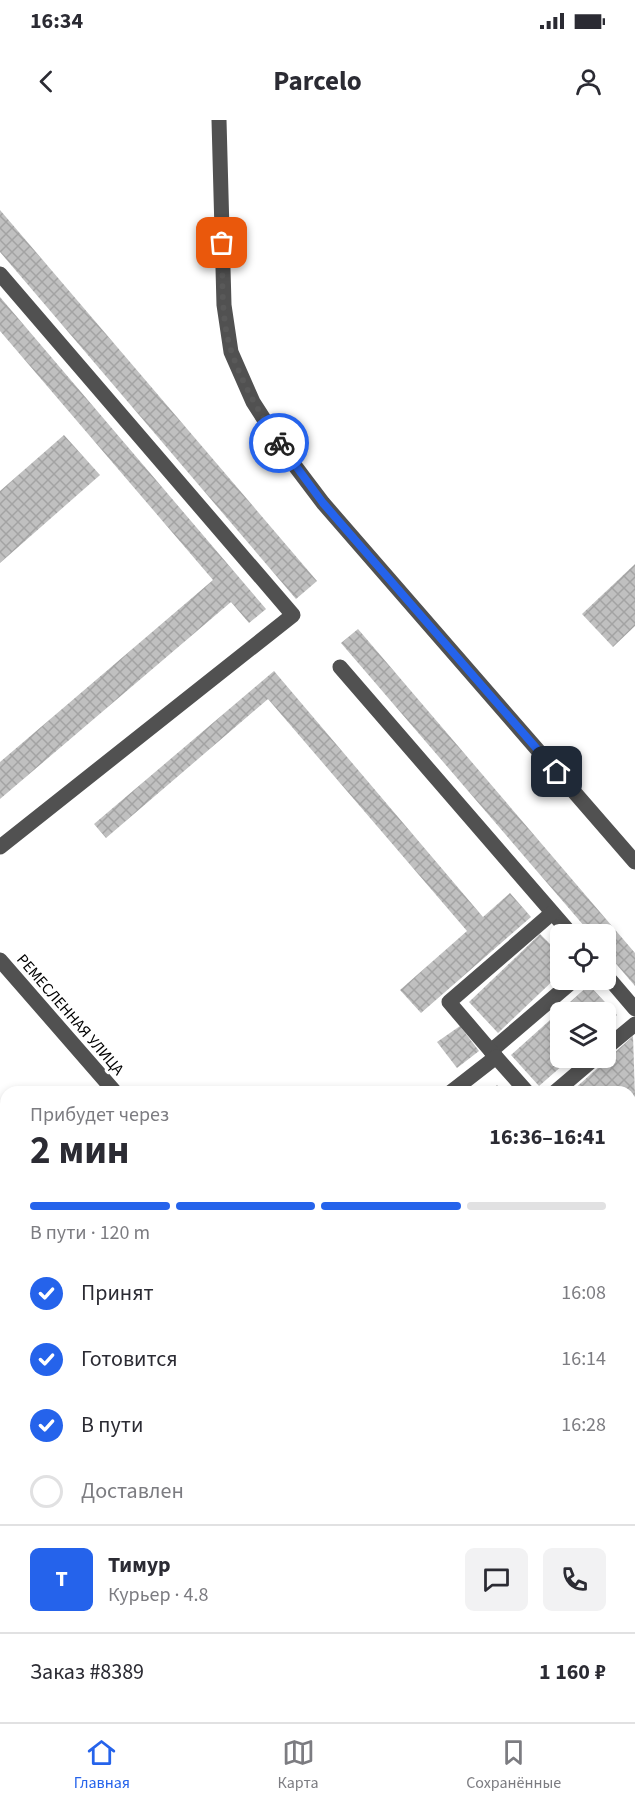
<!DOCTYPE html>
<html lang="ru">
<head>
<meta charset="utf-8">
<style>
  body { margin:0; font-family:"Source Sans 3",sans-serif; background:#f2f2f3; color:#2b2b33; height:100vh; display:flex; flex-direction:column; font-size:22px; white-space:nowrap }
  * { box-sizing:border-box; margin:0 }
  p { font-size:20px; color:#7c7c81 }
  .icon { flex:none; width:33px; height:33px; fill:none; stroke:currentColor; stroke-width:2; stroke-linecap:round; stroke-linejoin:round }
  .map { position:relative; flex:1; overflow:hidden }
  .details { position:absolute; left:0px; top:966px; width:636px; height:636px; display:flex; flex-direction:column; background:#fff; border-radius:18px 18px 0 0; box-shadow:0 3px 9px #0003 }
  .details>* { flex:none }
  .fabs { position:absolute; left:550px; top:804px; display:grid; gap:12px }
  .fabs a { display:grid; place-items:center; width:66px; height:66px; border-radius:9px; background:#fff; box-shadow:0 3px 9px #0003; font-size:30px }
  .pin { position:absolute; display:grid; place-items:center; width:51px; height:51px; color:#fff; margin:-26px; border-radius:12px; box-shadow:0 3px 9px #0006 }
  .courier { position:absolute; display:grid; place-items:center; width:60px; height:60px; margin:-30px; border:4px solid #2563eb; border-radius:50%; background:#fff; color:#222; box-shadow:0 2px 8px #0007 }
  .overview em { font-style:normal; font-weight:700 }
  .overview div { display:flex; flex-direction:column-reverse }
  .overview { display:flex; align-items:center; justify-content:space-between; height:102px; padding:0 30px }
  h1 { font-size:39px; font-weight:700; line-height:45px }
  .bar { display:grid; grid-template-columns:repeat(4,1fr); gap:9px 6px; align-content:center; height:72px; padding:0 30px }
  .bar i { height:8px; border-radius:4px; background:#e1e1e2 }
  .bar .current { background:#2563eb }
  .bar p { grid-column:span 4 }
  .line { display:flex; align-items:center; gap:15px; padding:0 30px; border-top:2px solid #e1e1e2 }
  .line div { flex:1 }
  .round { display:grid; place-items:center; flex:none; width:63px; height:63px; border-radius:9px; background:#f2f2f3 }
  ol { padding:0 30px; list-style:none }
  li { display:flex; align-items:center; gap:18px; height:66px }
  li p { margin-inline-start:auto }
  li .icon { padding:6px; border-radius:50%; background:#2563eb; color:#fff; stroke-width:4 }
  li:last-child { color:#7c7c81 }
  li i { width:33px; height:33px; border:3px solid #e1e1e2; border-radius:50% }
  .status { display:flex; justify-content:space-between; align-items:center; height:42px; padding:0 30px; background:#fff; direction:ltr }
  .status svg { height:16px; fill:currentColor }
  header { display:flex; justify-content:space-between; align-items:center; height:78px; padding:0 30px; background:#fff; font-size:27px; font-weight:700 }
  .tabs { display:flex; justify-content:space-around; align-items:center; height:84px; border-top:2px solid #e1e1e2; background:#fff; font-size:16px; color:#7c7c81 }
  .tabs a { display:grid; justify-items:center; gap:3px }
  .tabs .current { color:#2563eb }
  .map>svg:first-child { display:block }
  .building { fill:url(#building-cross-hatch) }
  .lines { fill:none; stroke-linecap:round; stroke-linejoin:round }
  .minor { stroke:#515151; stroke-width:15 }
  .done { stroke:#595959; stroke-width:6; stroke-dasharray:0 10.8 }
  .route { stroke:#2563eb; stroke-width:8 }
  .labels { text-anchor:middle; stroke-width:6; stroke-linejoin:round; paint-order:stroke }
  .street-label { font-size:16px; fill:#000; stroke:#fff }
</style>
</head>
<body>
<div class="status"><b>16:34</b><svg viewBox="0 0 49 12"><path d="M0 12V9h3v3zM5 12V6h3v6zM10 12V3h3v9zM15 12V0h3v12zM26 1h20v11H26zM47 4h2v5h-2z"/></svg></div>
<header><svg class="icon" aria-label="back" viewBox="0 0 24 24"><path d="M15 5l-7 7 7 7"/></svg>Parcelo<svg class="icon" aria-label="person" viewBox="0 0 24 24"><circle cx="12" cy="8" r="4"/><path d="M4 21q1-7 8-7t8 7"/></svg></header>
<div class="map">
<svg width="635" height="1602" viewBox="0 0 635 1602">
  <defs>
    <pattern id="building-cross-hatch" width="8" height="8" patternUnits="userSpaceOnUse" patternTransform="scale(1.5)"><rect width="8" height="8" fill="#c0c0c0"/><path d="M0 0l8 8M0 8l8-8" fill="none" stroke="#a3a3a3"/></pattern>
  </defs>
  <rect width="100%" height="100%" fill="#fff"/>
  <g class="building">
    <polygon points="0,90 317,461 296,479 0,132"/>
    <polygon points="0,177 266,489 249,503 231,482 0,679 0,642 213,460 0,211"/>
    <polygon points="64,315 100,355 0,443 0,371"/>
    <polygon points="635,444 635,506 613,527 582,494"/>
    <polygon points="358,509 635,833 635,866 606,832 606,814 591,814 341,523"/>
    <polygon points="274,551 483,797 510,773 531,797 421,893 400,870 467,811 268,579 106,718 94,704"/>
    <polygon points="540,814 561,835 561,853 498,913 469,882"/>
    <polygon points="589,865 617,895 606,905 606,892 561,892 561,938 571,938 539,966 511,935"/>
    <polygon points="460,906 479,931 457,948 437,922"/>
    <polygon points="633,916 635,976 630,981 630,972 571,972"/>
    <polygon points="497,965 503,972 489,972"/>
    <polygon points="635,1010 635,1072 630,1076 630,1015"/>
    <polygon points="6,1042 6,1055 0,1047"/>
    <polygon points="630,1121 635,1126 635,1164 630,1168"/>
    <polygon points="6,1149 6,1181 0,1174 0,1154"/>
    <polygon points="635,1198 635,1255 630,1259 630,1202"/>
    <polygon points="635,1291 635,1312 630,1306 630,1295"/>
    <polygon points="630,1353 635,1359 635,1394 630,1388"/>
    <polygon points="344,1596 360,1596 354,1602 349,1602"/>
  </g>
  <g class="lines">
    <g class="minor">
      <polyline points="219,0 224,185 231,232 253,282 289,338 323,383 635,742"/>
      <polyline points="0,154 293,495 0,727"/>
      <polyline points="340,547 571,814"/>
      <polyline points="0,840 115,972"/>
      <polyline points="606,855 635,889"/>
      <polyline points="606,928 635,904"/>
      <polyline points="491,931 574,860"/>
      <polyline points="496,937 449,882 552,793"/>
      <polyline points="451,972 496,937 527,972"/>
      <polyline points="555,972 595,938"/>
      <polyline points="630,999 635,995"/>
      <polyline points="630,1092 635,1098"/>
      <polyline points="630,1186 635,1182"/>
      <polyline points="630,1280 635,1275"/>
      <polyline points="630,1332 635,1338"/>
      <polyline points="0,1345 6,1340"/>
      <polyline points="235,1602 242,1596"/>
    </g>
  </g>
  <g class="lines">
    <path class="done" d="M222,123C223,159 220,199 232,233C243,266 261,295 279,323"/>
    <polyline class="route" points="279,323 323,383 557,652"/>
  </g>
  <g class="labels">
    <g class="street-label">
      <text transform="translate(71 894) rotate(49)" y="6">РЕМЕСЛЕННАЯ УЛИЦА</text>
    </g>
  </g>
</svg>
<div class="fabs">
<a><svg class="icon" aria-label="locate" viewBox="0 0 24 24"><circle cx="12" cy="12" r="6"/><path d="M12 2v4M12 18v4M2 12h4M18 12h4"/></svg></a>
<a><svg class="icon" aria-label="layers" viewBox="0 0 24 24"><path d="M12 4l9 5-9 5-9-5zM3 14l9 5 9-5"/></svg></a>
</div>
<div class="pin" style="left:222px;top:123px;background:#ea580c"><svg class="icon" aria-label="bag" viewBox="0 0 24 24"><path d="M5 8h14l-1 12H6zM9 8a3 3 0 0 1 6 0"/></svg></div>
<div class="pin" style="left:557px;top:652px;background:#1f2937"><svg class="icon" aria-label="home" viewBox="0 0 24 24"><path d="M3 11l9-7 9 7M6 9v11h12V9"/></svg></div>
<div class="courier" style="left:279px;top:323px"><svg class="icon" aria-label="bike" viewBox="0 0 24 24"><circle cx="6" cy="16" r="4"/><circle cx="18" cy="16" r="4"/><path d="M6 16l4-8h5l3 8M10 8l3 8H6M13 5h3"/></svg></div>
<section class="details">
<div class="overview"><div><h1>2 мин</h1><p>Прибудет через</p></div><em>16:36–16:41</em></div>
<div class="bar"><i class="current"></i><i class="current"></i><i class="current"></i><i></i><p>В пути · 120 m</p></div>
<ol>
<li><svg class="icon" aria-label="check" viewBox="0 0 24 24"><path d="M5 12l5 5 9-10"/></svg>Принят<p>16:08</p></li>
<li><svg class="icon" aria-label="check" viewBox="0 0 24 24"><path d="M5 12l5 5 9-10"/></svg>Готовится<p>16:14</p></li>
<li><svg class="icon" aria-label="check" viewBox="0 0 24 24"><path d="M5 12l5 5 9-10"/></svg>В пути<p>16:28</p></li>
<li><i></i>Доставлен</li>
</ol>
<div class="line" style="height:108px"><b class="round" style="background:#2563eb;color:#fff">Т</b><div><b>Тимур</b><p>Курьер · 4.8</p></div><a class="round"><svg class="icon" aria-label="chat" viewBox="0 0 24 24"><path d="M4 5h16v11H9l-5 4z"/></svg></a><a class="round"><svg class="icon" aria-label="phone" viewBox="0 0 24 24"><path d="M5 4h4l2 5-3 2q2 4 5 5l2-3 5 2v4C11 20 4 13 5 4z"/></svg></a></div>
<div class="line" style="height:78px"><div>Заказ #8389</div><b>1 160 ₽</b></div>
</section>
</div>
<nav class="tabs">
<a class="current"><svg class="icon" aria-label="home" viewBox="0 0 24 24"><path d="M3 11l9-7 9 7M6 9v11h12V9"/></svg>Главная</a>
<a><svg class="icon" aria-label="map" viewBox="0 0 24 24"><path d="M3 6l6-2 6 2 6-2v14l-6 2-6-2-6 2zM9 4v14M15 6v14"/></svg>Карта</a>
<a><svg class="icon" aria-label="saved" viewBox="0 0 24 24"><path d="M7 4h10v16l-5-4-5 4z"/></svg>Сохранённые</a>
</nav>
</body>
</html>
